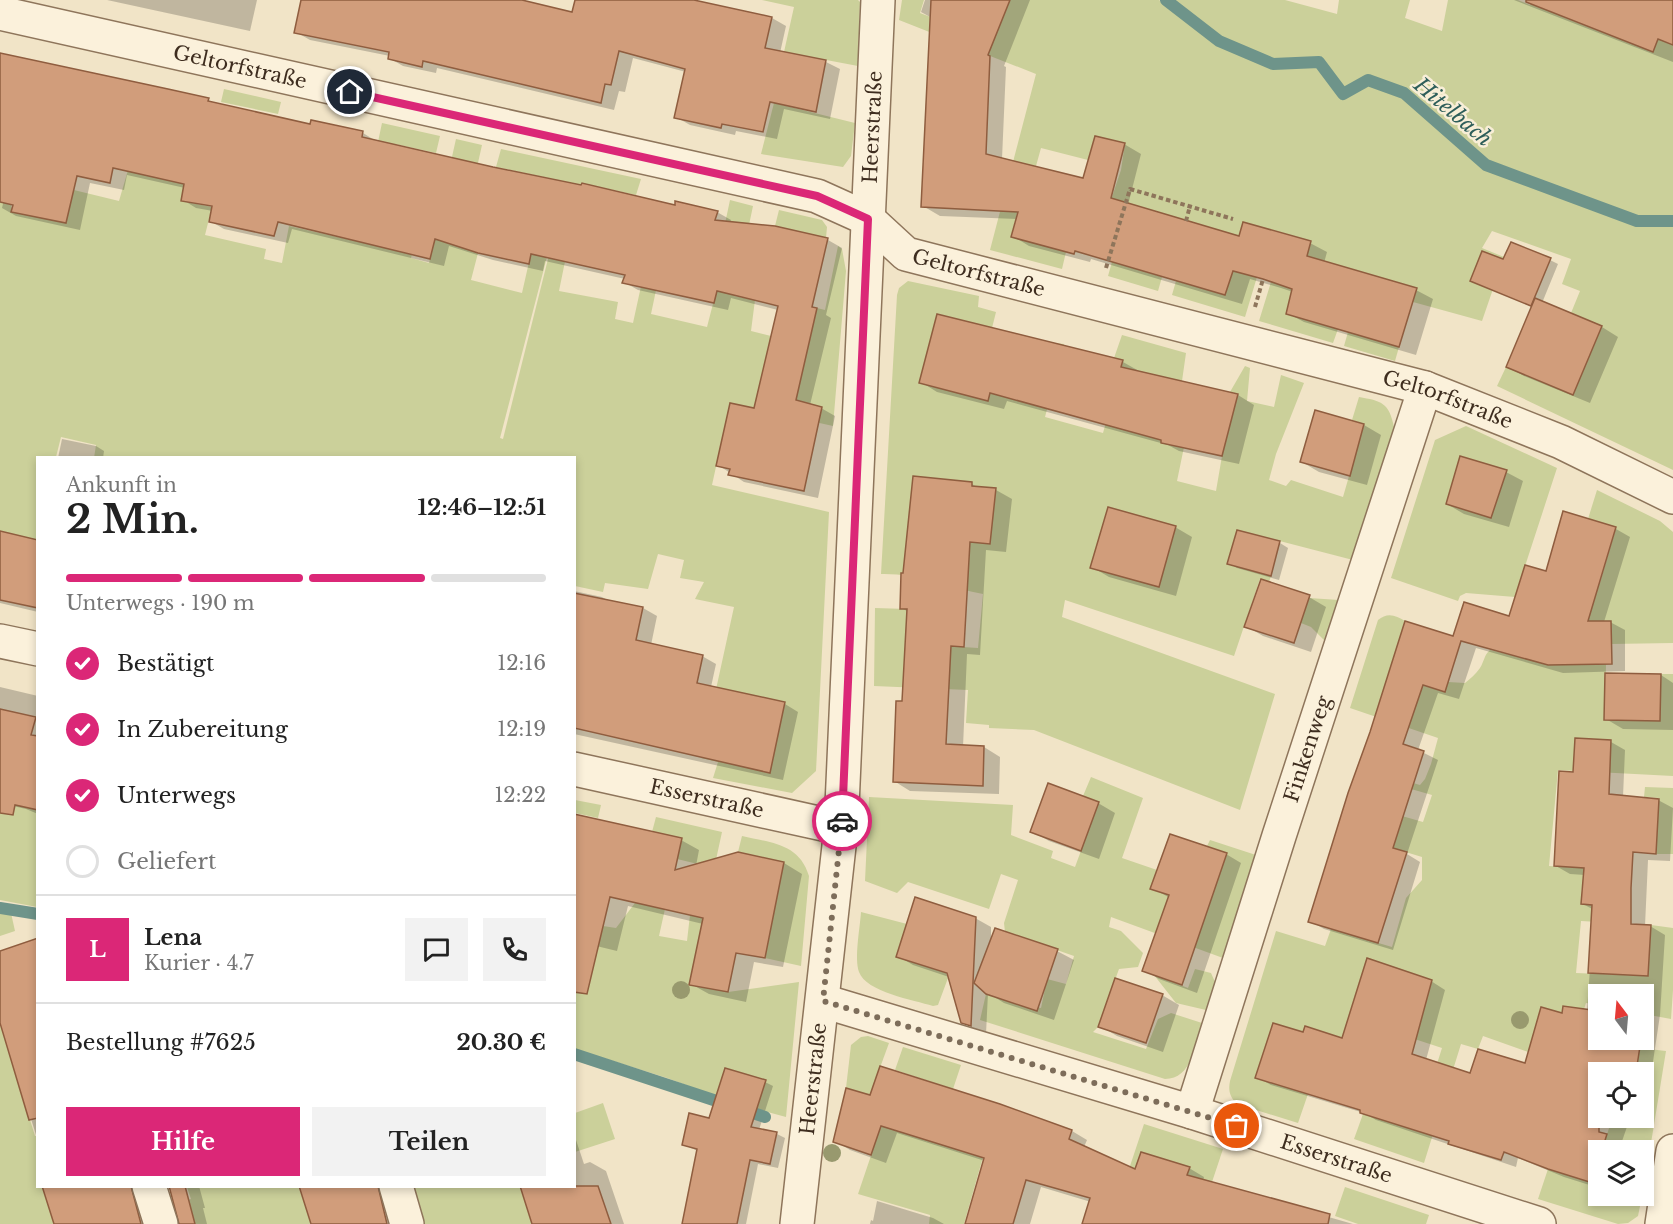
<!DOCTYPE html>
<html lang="de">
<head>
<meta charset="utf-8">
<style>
  body { margin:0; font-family:"Libre Baskerville",serif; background:#f2f2f2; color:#222; height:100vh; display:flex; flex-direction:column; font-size:22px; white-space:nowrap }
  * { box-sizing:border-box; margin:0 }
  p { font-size:20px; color:#767676 }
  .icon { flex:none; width:33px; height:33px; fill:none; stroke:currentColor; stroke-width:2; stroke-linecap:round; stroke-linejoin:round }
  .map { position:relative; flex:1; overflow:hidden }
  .details { position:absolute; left:36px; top:456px; width:540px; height:732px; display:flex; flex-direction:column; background:#fff; border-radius:0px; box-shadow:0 3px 9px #0003 }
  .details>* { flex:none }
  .needle { width:39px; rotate:344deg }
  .fabs { position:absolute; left:1588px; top:984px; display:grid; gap:12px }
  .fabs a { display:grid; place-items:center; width:66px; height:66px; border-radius:0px; background:#fff; box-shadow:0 3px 9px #0003; font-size:30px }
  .pin { position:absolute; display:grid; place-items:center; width:51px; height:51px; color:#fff; margin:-26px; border:3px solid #fff; border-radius:50%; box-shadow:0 2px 6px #0007 }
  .courier { position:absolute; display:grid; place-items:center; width:60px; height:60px; margin:-30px; border:4px solid #db2777; border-radius:50%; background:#fff; color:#222; box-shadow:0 2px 8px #0007 }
  .overview em { font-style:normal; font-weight:700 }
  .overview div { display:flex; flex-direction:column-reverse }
  .overview { display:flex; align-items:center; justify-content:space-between; height:102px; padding:0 30px }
  h1 { font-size:39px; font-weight:700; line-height:45px }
  .bar { display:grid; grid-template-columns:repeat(4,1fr); gap:9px 6px; align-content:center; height:72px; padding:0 30px }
  .bar i { height:8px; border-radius:4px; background:#e0e0e0 }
  .bar .on { background:#db2777 }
  .bar p { grid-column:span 4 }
  .line { display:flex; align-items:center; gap:15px; padding:0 30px; border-top:2px solid #e0e0e0 }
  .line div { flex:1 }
  .round { display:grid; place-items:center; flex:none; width:63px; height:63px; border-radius:0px; background:#f2f2f2 }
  ol { padding:0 30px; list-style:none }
  li { display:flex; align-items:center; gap:18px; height:66px }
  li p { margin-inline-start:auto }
  li .icon { padding:6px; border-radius:50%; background:#db2777; color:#fff; stroke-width:4 }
  li:last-child { color:#767676 }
  li i { width:33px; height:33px; border:3px solid #e0e0e0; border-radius:50% }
  .cta { display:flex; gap:12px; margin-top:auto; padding:12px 30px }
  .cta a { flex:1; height:69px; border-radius:0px; background:#db2777; color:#fff; font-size:24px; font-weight:700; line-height:69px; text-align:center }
  .cta a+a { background:#f2f2f2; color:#222 }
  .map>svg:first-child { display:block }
  .green { fill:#cbd09a; fill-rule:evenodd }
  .shadow { fill:#0003; fill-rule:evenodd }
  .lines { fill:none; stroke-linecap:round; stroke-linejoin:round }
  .stream { stroke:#6e948a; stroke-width:12 }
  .building { fill:#d19d7b; stroke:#8f5d3f; stroke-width:1.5 }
  .minor-casing { stroke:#8e755b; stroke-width:36 }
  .path { stroke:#8e755b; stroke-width:4; stroke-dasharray:4.5 3; stroke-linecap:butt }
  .minor { stroke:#fbf1db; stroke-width:33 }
  .tree { fill:#98996e }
  .done { stroke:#7d6d5a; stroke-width:6; stroke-dasharray:0 10.8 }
  .route { stroke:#db2777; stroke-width:8 }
  .labels { text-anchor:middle; stroke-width:5; stroke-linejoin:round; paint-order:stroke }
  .street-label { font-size:20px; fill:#3e2d1f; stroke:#f8eed7 }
  .water-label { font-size:21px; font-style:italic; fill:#2e5e5a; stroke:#f8eed7 }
</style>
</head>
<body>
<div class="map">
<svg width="1673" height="1224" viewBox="0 0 1673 1224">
  <rect width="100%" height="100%" fill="#f1e4c7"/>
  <g class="green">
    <polygon points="762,0 858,0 860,2 858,66 784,52 794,7"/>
    <polygon points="902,0 924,0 920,13 993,41 1010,0 1159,0 1215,43 1269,67 1317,65 1341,98 1345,98 1370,85 1401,95 1486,169 1637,226 1673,225 1673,470 1497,386 1506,367 1573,394 1597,339 1571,313 1580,291 1562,284 1571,259 1492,231 1482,248 1504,257 1482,321 1413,302 1417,289 1307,256 1311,241 1244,222 1239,236 1110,203 1121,170 1125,143 1095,136 1088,160 1041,148 1036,166 1030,165 1011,236 1066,252 1062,269 990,250 1036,74 899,20"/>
    <polygon points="1174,0 1285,0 1337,14 1339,0 1410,0 1405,18 1442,31 1448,0 1518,0 1530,5 1533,0 1565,18 1653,52 1658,39 1673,45 1673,218 1639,219 1487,162 1404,90 1371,77 1364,79 1343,91 1321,59 1273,61 1219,37"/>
    <polygon points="224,89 281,102 278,114 221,102"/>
    <polygon points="774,103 855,123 851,156 843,167 761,154"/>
    <polygon points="382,123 440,136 436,153 395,144 385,189 368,189"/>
    <polygon points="456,139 482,145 471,194 445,188"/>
    <path d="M501,149L641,179L636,195L581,183L559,291L618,302L615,319L633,323L648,254L663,257L651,314L707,327L723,265L719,252L730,200L753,206L734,296L755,300L751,331L771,336L767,354L794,344H809L817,308L825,310L838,246L842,249L846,271L833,426L730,403L712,485L829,512L816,771L792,793L713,778L718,762L701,758L734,607L695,599L704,582L680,578L684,560L658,554L648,589L605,583L603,592L575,586L574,458H94L96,445L61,437L56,457L38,458V542L0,531V192L2,202L11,205L12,212L41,182L119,201L128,170L184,184L181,201L212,207L205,235L266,249L264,259L282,263L289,226L355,241L416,237L411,258L429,263L438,227L478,253L471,280L522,293L548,178L496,167ZM555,226L556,227L503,439L500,438Z"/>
    <polygon points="779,210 822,220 827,227 826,238 775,226"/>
    <polygon points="1112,262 1162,277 1158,291 1108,276"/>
    <polygon points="1233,270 1257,277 1245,317 1172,295 1176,281 1225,295"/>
    <path d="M908,281L979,296L978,307L996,312L992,328L937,314L919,383L988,401L993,383L1035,341L1064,344L1045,417L1103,433L1123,361L1114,358L1122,335L1186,353L1182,381H1177L1161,442L1184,447L1177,481L1216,491L1222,456L1238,394L1230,392L1245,366L1250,368L1247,401L1274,407L1281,375L1304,383L1276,454L1269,480L1286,486L1291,480L1343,497L1364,424L1352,420L1359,397C1381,401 1389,402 1394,427L1353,560L1237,530L1228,564L1271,576L1269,582L1260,579L1234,656L1065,600L1062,617L1275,694L1240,810L1034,730L989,728V725L966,723L968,690L874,686L875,608L907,609L933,645L978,648L983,594C950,588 916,573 881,574L897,295L899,288Z"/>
    <polygon points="1271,282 1293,288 1286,314 1338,329 1333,343 1259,321"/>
    <polygon points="1348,332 1399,347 1395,361 1344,346"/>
    <polygon points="1466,426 1557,468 1515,597 1466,593 1460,596 1458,601 1391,578 1435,440"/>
    <path d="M1597,490L1660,521L1673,532V643L1611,644L1610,621L1573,622L1574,665L1606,664L1605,720L1660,721L1661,674H1673V776L1558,770L1549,866L1598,869L1596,885H1582L1581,904L1617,907L1616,923L1581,921L1576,973L1648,976L1651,925L1673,928V990L1671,1019L1644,1014V994H1599V1005L1586,1003L1584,1009H1581L1599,1118H1644V1072H1636L1640,1048L1666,1051L1644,1186V1150H1602L1611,1122L1563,1104L1537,1055L1483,1036L1478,1049L1461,1044L1424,1163L1354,1139L1363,1114L1416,1130L1442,1048L1387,1030L1359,983L1342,1038L1305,1026L1303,1032L1273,1023L1255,1078L1308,1094L1298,1123L1237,1104C1230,1097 1228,1091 1230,1081L1276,931L1325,946L1331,929L1392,947L1406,898L1422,880V857L1389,847L1402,816L1423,822L1432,795L1411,789L1413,783L1420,785L1425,779L1431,764L1438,738L1350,708L1378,620C1387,612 1396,615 1405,621L1389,675L1444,692L1448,682L1465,683C1470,679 1476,674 1480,668C1484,662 1484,655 1490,650L1531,660L1546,571L1600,583L1616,528L1588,519Z"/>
    <polygon points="1309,598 1339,600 1325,641 1311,627 1301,623"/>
    <path d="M1091,777L1143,798L1122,858L1157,870L1150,889L1207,908L1224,852L1207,846L1210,840L1259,856L1223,958L1111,917L1109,927L1121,931L1143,953L1138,967L1119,969L1098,1027L1093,1032L1146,1049L1158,1019L1171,1013L1202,1023C1195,1045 1192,1079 1165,1079L980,1020L986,994L1041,1008L1047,979L1066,984L1074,956L1005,932L1004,923L1018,880L1001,874L989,909L908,882L897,893L865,881L869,797L1013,805L1011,835L1053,851L1051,858L1075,867L1099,802L1083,796Z"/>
    <polygon points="1645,787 1673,788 1673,854 1656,854 1659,798 1644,797"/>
    <polygon points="0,799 37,810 37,907 0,900"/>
    <polygon points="575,800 601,805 598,818 575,813"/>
    <polygon points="656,817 722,832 689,984 728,992 799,982 786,1117 756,1109 765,1080 726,1068 716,1096 667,1078 575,1049 575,936 599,941 603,926 616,928 635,903 665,909 659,936 687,941 690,915 702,865 677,859 652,832"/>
    <path d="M742,836C771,843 799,843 809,876L801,966L765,958L784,862L738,852Z"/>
    <polygon points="0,912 11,913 15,931 0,936"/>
    <path d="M861,912L907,924L896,957L946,973L948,978L938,1005L933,1006C914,1000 866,992 859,972C854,958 860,928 861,912Z"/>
    <polygon points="1195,969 1211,973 1215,982 1206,1010 1176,1003 1154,975 1188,988"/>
    <polygon points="0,1023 35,1136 37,1136 38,1186 42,1187 54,1224 0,1224"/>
    <polygon points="868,1036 889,1043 870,1095 846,1088 851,1045 861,1037"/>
    <polygon points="903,1047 961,1065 953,1089 895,1070"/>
    <polygon points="603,1103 615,1139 575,1152 575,1113"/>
    <polygon points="1144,1124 1223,1149 1198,1224 1100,1224 1118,1202"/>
    <polygon points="881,1126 985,1150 964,1224 929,1224 930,1215 858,1194"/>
    <polygon points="1548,1169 1599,1185 1599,1196 1642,1196 1638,1216 1628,1223 1618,1224 1538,1199"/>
    <polygon points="187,1187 299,1187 311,1224 173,1224 169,1207 191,1199"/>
    <polygon points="407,1187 520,1187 532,1224 420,1224"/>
    <polygon points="1345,1187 1429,1215 1426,1224 1358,1224 1335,1216"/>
  </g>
  <g class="shadow">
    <polygon points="107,0 257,0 250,31"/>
    <polygon points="302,0 513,0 574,13 576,0 687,0 772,18 786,26 780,53 826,62 840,69 830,119 784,109 777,139 736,131 735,135 690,125 676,117 686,72 633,58 625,92 619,91 614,110 437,68 436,73 403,66 389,58 390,56 310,40 296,32"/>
    <polygon points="925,0 1030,0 1004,66 1006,67 1002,159 1084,180 1124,144 1141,154 1128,205 1240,238 1310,243 1327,252 1324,263 1416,290 1433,299 1416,355 1304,322 1287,313 1293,292 1281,288 1250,279 1242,304 1091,259 1090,262 1029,246 1013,236 1017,219 940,216 923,206 932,18 921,12"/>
    <polygon points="1514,0 1673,0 1673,62"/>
    <polygon points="0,55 208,100 216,104 311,126 363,133 376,141 492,168 676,207 717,212 731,220 730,223 774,227 828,240 842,248 826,315 831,318 810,405 821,408 835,416 818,498 744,482 718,465 755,410 778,310 731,298 728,310 638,290 624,282 625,279 545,261 543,271 493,260 449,246 444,266 292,229 288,243 224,229 210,221 213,211 196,208 183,200 185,188 127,175 124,190 90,183 80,230 16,216 2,208 8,182 0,181"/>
    <polygon points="1550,260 1558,264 1542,303 1602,327 1618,337 1590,403 1524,376 1508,367 1533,307 1480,285 1504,261"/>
    <polygon points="938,316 1123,362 1139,371 1238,395 1254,405 1239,464 1179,451 1168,445 1007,401 1004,409 937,392 921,382"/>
    <polygon points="1364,425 1381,435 1367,485 1319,472 1302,462"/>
    <polygon points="62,439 96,446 104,451 103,458 58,458"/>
    <polygon points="1506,472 1523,481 1509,527 1464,514 1447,504"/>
    <polygon points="972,484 980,489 996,490 1012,499 1006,552 986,550 980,655 967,654 963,747 984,747 1000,757 999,794 910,791 894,781 903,703 909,612 901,608"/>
    <polygon points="1564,513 1616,529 1630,537 1604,622 1610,622 1625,630 1625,671 1563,673 1476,648 1459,699 1438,693 1418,750 1438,760 1407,854 1420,862 1393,950 1324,929 1310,921 1349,794 1454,638 1510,617 1547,573"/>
    <polygon points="1175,527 1192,537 1176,596 1109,577 1092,567"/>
    <polygon points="1238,532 1280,543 1288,548 1279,580 1237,568 1229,563"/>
    <polygon points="0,533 38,541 38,612 0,603"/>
    <polygon points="574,591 602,597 611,602 643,608 657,616 651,645 702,656 716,664 711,687 785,704 798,712 783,780 574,734"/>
    <polygon points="1309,597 1326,607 1311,652 1263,636 1246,626"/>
    <polygon points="1661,675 1673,683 1673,730 1623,729 1606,719"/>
    <polygon points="0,687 38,696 38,814 26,809 0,803"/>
    <path d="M1611,742L1625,750L1623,797L1658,800L1673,808L1670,861L1648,860L1645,926H1650L1665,935L1660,1015L1648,1095H1644V1072H1599V1118H1630L1619,1150H1599V1188L1564,1177L1518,1158L1516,1167L1376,1120L1364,1113L1271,1085L1257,1077L1304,1034L1343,1040L1431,981L1445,990L1426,1060L1471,1074L1526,1065L1563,1015L1587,1011L1594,910L1583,904L1585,875L1570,874L1556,866L1574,773ZM1599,994H1644V1040H1599Z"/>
    <polygon points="1098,803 1115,813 1099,859 1049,841 1032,831"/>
    <polygon points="574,814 681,840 699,850 696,866 738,854 784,863 802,874 783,967 754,962 746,1002 709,994 691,984 703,924 628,906 617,951 584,943"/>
    <polygon points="1226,854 1241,863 1197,993 1159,979 1144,970 1170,898 1152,888"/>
    <polygon points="975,918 991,927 991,941 1057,951 1074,960 1054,1020 1004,1003 988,993 986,1034 978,1031 962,1022 949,977 913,965 898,956"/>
    <polygon points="38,940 38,1141 0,1021 0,952"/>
    <polygon points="1162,995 1179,1005 1163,1052 1117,1036 1100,1026"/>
    <polygon points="765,1082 773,1086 759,1130 777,1134 785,1138 778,1168 758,1164 746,1224 683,1224 698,1151 684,1145 710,1120"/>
    <polygon points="871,1097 999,1105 1072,1131 1087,1140 1084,1147 1136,1171 1189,1168 1204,1177 1203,1181 1353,1224 1099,1224 1091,1202 1041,1187 1030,1224 966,1224 985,1161 897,1133 886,1163 850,1150 835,1141"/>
    <polygon points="574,1134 584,1164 590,1162 606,1171 624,1224 533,1224 574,1186"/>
    <polygon points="44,1186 148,1186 153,1224 56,1224"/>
    <polygon points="170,1186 199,1186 205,1208 203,1208 207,1224 180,1224"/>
    <polygon points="301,1186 387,1186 399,1224 313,1224"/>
    <polygon points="877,1201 933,1218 944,1224 870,1224 871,1220 873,1221"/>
  </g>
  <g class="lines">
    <g class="stream">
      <polyline points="1166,0 1219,41 1273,64 1319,62 1343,94 1368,80 1404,93 1486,165 1637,221 1673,221"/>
      <polyline points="0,908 38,914"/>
      <polyline points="574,1054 765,1117"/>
    </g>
  </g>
  <g class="building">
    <polygon points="301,0 522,0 572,12 575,0 694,0 772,17 765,48 826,60 816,112 770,102 763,132 722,124 721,128 674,118 685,69 619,51 611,85 605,84 601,103 423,61 422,67 388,59 389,52 294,33"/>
    <polygon points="931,0 1010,0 988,55 990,56 986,154 1083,178 1095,136 1125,143 1111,198 1239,236 1243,222 1311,241 1307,256 1417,288 1399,347 1286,314 1292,289 1263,279 1233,271 1225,295 1075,251 1074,254 1011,237 1018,212 921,207"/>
    <polygon points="1526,0 1673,0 1673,45 1658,39 1653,52 1526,2"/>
    <polygon points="0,53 168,89 209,98 208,101 310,124 311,120 363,131 362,137 493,167 581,185 582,183 675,205 675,201 718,211 715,220 775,226 828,238 812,307 817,308 796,400 822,407 804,491 728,475 730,469 716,466 730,403 754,408 778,306 717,291 714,303 622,283 625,275 531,254 529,264 478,253 435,239 430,259 278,222 274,236 209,222 212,206 181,201 184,184 113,168 110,183 77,176 66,223 11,212 13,205 0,202"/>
    <polygon points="1511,242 1551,258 1531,306 1470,281 1482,251 1503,259"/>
    <polygon points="1535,298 1602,326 1573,395 1506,367"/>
    <polygon points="937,314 1123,360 1121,367 1238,394 1222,456 1161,443 1161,440 990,393 988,401 919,383"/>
    <polygon points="1315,410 1364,424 1350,476 1300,462"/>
    <polygon points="1460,456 1507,470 1491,518 1446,504"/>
    <polygon points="913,476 972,482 972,486 996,488 990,544 970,542 964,647 951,646 946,744 984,746 983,786 893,782 896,701 902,701 907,609 900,609 901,573 903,573"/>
    <polygon points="1108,507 1176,526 1159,587 1090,568"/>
    <polygon points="1563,511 1616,527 1588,621 1611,621 1612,664 1548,665 1461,641 1445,692 1423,685 1403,744 1424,751 1393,848 1407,852 1378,943 1308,922 1348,793 1370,732 1405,621 1453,636 1464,602 1509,616 1525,565 1546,571"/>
    <polygon points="1237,530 1280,541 1271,576 1227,564"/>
    <polygon points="0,531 38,540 38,608 0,600"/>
    <polygon points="1261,579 1310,595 1294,643 1244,627"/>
    <polygon points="574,593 643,607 636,640 703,655 697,683 785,702 770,773 574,728"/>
    <polygon points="1605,673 1661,674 1660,721 1604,720"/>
    <polygon points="0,709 36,717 31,735 38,736 38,810 15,805 13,815 0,813"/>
    <polygon points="1575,738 1611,740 1609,794 1659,799 1656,854 1633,852 1631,888 1631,924 1651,925 1648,976 1588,973 1592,905 1581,904 1584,868 1554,866 1559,771 1573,772"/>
    <polygon points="1048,783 1099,802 1081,851 1030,832"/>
    <polygon points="574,814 682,838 675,870 738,852 784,862 765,958 736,953 728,992 689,985 703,918 610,897 587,994 574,992"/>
    <polygon points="1170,834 1227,853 1182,985 1142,971 1169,895 1150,889"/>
    <polygon points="915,897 976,917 971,1026 961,1023 947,973 896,957"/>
    <polygon points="995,928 1058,949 1037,1011 986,994 974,983"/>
    <polygon points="38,938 38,1118 29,1120 0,1023 0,951"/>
    <polygon points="1367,958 1432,980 1412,1054 1470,1073 1478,1049 1525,1063 1541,1007 1562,1013 1563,1006 1599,1011 1599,1040 1641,1040 1636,1072 1599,1072 1599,1132 1607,1134 1602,1150 1599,1150 1599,1185 1548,1169 1504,1152 1501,1160 1448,1144 1449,1141 1360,1113 1360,1110 1255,1078 1273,1023 1303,1032 1305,1026 1342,1038"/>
    <polygon points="1115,978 1163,994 1146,1043 1098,1027"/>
    <polygon points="880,1066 1000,1104 1072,1130 1069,1139 1135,1169 1141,1152 1190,1167 1187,1175 1330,1214 1328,1224 1082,1224 1090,1198 1026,1180 1013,1224 965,1224 984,1158 881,1126 871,1155 833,1142 846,1088 870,1095"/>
    <polygon points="725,1068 766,1080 751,1127 777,1132 770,1164 750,1160 737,1224 682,1224 697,1149 682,1145 689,1113 709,1118"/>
    <polygon points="42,1186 131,1186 141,1224 54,1224"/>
    <polygon points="169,1186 185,1186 195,1224 179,1224"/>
    <polygon points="299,1186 378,1186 387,1224 311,1224"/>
    <polygon points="520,1186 598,1186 611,1224 532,1224"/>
  </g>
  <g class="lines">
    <g class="minor-casing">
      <g id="minor">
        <path id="s1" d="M0,13L817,196L868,219L906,254L1425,388L1561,442L1673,497"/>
        <polyline points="0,641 38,649"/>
        <path id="s2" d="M574,769L841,828"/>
        <path id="s3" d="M823,1001L1192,1112L1539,1224"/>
        <path id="s4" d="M1192,1112L1279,836L1425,388"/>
        <polyline points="149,1186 161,1224"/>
        <polyline points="396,1186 407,1224"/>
        <path id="s5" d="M797,1224L841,828L878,0"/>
        <polyline points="1662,1224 1673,1151"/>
      </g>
    </g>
    <g class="path">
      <polyline points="1186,221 1190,206"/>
      <polyline points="1106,268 1130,189 1233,219"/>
      <polyline points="1255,307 1263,279"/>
    </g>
    <use href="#minor" class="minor"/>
  </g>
  <g class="tree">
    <circle cx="681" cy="990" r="9"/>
    <circle cx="1520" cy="1020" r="9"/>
    <circle cx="832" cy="1153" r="9"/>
  </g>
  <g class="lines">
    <polyline class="done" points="842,821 823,1001 1237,1126"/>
    <polyline class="route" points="350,92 817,196 868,219 842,821"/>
  </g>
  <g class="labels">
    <g class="street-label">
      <text dy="7" stroke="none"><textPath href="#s1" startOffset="246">Geltorfstraße</textPath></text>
      <text dy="7" stroke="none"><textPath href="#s5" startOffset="1100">Heerstraße</textPath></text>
      <text dy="7" stroke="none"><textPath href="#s1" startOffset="1020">Geltorfstraße</textPath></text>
      <text dy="7" stroke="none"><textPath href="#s1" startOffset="1506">Geltorfstraße</textPath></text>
      <text dy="7" stroke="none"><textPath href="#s4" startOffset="381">Finkenweg</textPath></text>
      <text dy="7" stroke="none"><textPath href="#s2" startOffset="136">Esserstraße</textPath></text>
      <text dy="7" stroke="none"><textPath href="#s5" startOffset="146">Heerstraße</textPath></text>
      <text dy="7" stroke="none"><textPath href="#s3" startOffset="537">Esserstraße</textPath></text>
    </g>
    <g class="water-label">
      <text transform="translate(1453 112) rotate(40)" y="7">Hitelbach</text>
    </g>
  </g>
</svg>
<div class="fabs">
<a><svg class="needle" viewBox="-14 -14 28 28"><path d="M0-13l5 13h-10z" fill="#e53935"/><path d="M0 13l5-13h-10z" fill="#767676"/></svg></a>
<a><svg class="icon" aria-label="locate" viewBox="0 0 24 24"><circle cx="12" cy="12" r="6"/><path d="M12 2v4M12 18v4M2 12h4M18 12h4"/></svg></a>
<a><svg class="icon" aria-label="layers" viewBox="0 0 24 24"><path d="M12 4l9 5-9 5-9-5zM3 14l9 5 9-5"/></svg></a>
</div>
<div class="pin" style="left:1237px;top:1126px;background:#ea580c"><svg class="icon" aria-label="bag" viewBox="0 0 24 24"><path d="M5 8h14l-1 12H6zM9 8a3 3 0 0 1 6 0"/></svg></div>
<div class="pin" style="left:350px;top:92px;background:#1f2937"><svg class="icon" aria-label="home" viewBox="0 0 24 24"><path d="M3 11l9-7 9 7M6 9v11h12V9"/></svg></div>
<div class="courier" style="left:842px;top:821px"><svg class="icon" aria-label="car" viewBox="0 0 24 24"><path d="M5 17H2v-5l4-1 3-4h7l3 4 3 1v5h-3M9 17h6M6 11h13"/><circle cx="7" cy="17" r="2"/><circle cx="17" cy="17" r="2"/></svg></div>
<section class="details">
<div class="overview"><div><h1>2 Min.</h1><p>Ankunft in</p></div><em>12:46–12:51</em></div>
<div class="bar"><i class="on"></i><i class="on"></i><i class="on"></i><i></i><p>Unterwegs · 190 m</p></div>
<ol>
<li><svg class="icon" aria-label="check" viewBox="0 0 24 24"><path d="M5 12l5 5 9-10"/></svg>Bestätigt<p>12:16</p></li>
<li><svg class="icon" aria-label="check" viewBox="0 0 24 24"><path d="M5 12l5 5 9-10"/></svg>In Zubereitung<p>12:19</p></li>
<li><svg class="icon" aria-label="check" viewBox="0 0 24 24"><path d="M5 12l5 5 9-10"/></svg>Unterwegs<p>12:22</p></li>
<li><i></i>Geliefert</li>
</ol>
<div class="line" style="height:108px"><b class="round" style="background:#db2777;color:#fff">L</b><div><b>Lena</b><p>Kurier · 4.7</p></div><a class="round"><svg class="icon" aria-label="chat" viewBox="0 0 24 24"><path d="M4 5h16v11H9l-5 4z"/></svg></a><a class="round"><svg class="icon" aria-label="phone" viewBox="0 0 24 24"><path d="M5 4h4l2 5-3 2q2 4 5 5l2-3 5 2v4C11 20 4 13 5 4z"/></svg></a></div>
<div class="line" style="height:78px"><div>Bestellung #7625</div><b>20.30 €</b></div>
<div class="cta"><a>Hilfe</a><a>Teilen</a></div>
</section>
</div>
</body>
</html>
